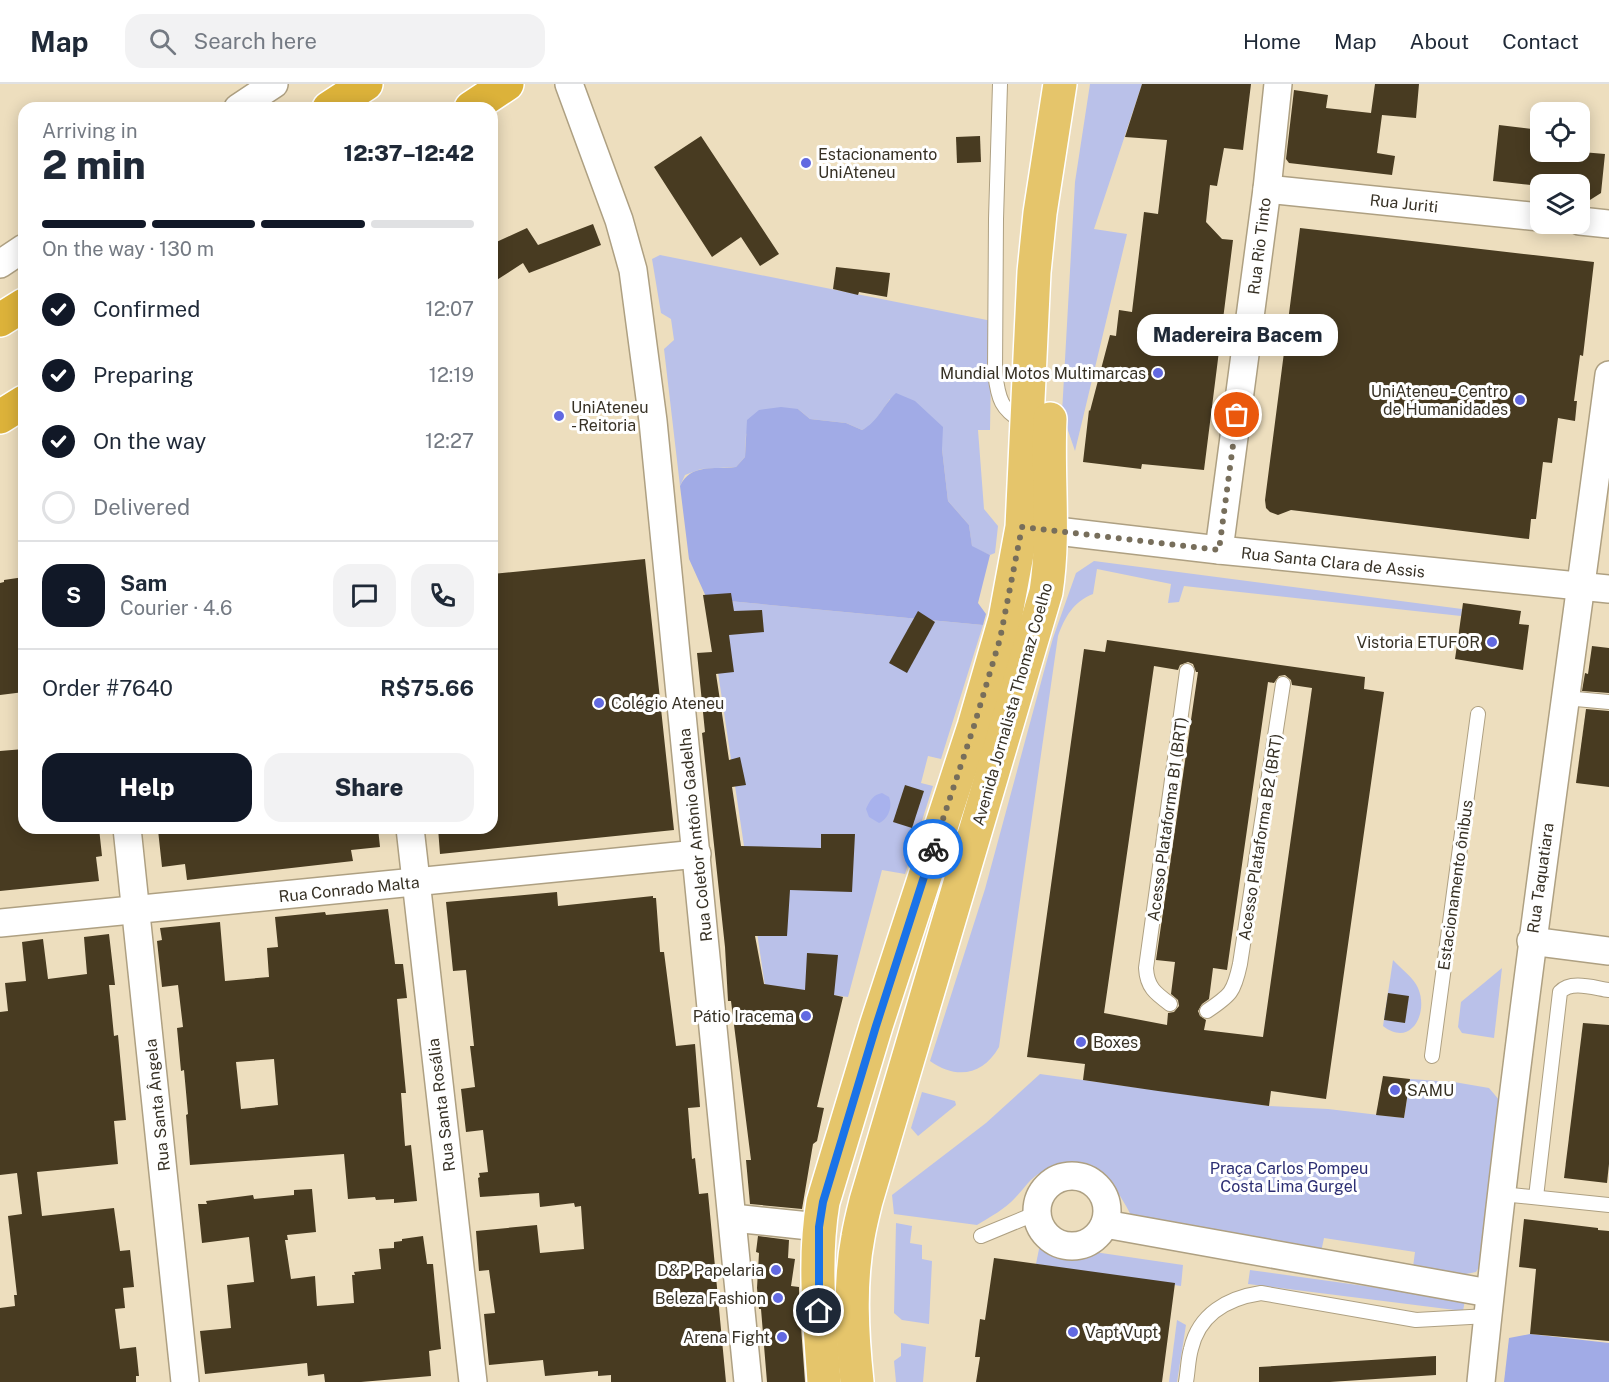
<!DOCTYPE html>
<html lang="en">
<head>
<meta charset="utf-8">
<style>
  body { margin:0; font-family:"Public Sans",sans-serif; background:#f2f2f3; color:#1f2937; height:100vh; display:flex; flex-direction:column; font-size:22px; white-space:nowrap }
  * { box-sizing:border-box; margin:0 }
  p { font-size:20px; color:#747a83 }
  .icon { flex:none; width:33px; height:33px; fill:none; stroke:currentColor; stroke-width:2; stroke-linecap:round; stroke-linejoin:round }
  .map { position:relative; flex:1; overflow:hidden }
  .drawer { position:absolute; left:18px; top:18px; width:480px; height:732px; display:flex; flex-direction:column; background:#fff; border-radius:18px; box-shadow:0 3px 15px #0003 }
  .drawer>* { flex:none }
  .fabs { position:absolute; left:1530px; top:18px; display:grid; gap:12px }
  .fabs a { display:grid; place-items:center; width:60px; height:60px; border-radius:12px; background:#fff; box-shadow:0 3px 15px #0003; font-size:30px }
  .pin { position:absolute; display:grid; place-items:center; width:51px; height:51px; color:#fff; margin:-26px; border:3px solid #fff; border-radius:50%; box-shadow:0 2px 6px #0007 }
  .courier { position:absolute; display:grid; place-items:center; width:60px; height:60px; margin:-30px; border:4px solid #1a73e8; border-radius:50%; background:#fff; color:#222; box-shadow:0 2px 8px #0007 }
  .bubble { position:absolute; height:42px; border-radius:18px; background:#fff; box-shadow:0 3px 15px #0003; font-size:20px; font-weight:800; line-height:42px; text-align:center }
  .headline em { font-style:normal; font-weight:800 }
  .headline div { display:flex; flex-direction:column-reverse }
  .headline { display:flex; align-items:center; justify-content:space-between; height:102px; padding:0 24px }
  h1 { font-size:39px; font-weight:800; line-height:45px }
  .bar { display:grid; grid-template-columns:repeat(4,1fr); gap:9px 6px; align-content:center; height:72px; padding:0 24px }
  .bar i { height:8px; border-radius:4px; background:#e0e1e3 }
  .bar .selected { background:#111827 }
  .bar p { grid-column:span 4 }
  .line { display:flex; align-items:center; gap:15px; padding:0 24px; border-top:2px solid #e0e1e3 }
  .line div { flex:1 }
  .round { display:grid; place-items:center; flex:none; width:63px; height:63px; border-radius:18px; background:#f2f2f3 }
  ol { padding:0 24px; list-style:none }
  li { display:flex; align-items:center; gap:18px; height:66px }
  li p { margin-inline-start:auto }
  li .icon { padding:6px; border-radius:50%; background:#111827; color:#fff; stroke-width:4 }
  li:last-child { color:#747a83 }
  li i { width:33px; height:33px; border:3px solid #e0e1e3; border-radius:50% }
  .primary-button { display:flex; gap:12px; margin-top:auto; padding:12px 24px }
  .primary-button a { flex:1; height:69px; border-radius:18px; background:#111827; color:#fff; font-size:24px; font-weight:800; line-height:69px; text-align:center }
  .primary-button a+a { background:#f2f2f3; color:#1f2937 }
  header { display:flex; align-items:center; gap:36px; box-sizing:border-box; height:84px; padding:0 30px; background:#fff; border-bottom:2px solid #e0e1e3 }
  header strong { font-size:28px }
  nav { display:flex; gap:33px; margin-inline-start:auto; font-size:21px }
  .search { width:420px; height:54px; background:#f2f2f3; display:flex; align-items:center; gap:15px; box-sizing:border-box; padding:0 21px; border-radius:18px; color:#747a83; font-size:22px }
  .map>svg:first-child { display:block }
  .green { fill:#bac1e9 }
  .forest { fill:#a1abe6 }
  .water { fill:#a8b2ed }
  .building { fill:#483b21; fill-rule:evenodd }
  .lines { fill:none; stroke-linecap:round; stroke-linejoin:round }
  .service-casing { stroke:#aea082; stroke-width:16 }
  .minor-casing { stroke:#aea082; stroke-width:30 }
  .primary-casing { stroke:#fff; stroke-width:36 }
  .trunk-casing { stroke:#fff; stroke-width:36 }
  .service { stroke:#fff; stroke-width:14 }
  .minor { stroke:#fff; stroke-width:27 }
  .primary { stroke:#e5c56b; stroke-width:33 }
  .trunk { stroke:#dcb23a; stroke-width:33 }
  .done { stroke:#776e5b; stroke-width:6; stroke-dasharray:0 10.8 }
  .route { stroke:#1a73e8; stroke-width:8 }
  .poi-dot { fill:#6269e1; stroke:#fff; stroke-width:2 }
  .labels { text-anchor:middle; stroke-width:6; stroke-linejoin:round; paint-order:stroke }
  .poi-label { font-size:16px; fill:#373125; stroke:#fff; text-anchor:end }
  .street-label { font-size:16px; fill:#373125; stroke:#fff }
  .park-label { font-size:16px; fill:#2c2e73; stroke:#fff }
</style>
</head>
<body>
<header>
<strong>Map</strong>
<div class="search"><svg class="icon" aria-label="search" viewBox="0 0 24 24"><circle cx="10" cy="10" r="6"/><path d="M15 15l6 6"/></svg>Search here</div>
<nav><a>Home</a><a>Map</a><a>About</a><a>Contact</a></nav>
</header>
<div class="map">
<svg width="1609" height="1298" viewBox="0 0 1609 1298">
  <rect width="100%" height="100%" fill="#eddebe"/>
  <g class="green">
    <polygon points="1090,0 1142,0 1094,145 1127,150 1075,367 1062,329 1075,98"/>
    <polygon points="660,171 992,237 990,346 978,346 984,425 998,442 995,469 990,471 972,463 969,441 948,417 942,365 942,343 931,333 890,315 872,341 862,346 846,339 810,335 798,325 746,350 745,373 736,383 701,385 685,391 680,402 664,265 674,256 671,235 661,229 652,175"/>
    <path d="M1094,477L1462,525L1461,532L1184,502L1179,518L1168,519L1171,500L1097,485L1093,510C1073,518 1065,533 1058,552L999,963C983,991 957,996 930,977L985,805L1053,554L1076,489Z"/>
    <polygon points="707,515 983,541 941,675 928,672 921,699 933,702 905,790 882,786 848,913 765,902"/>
    <path d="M1393,876C1400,884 1414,894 1418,904C1429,929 1411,964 1383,942Z"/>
    <polygon points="1502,884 1494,954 1462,949 1458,943 1461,918"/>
    <path d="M1040,990L1269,1022L1328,1025L1404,1034L1410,995L1454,998L1489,1004L1500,1017L1479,1183L1476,1188L1461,1191L1413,1183L1415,1168L1324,1154L1321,1168L1132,1133C1125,1120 1117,1104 1105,1095C1089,1084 1060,1079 1042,1088C1030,1094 1024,1105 1015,1114C1005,1125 990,1133 977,1141L894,1130L892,1111L986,1039Z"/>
    <polygon points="922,1008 955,1017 956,1021 918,1052 911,1044"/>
    <polygon points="896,1139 912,1142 910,1159 922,1161 922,1175 932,1177 929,1240 902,1236 894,1229"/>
    <polygon points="1040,1160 1183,1181 1181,1202 1036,1180"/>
    <polygon points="1250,1186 1465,1216 1463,1227 1248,1200"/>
    <polygon points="1177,1236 1186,1241 1177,1298 1169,1298"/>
    <polygon points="901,1259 926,1263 923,1298 896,1298 894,1277 901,1272"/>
  </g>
  <g class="forest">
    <path d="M896,309L915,317L943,343L942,365L948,417L969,441L972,462L990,471L978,519L986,530L983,541L707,515L689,475L680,402C691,379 713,386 736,383L745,373L747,336L759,326L781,323L798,325L810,335L846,339L862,346C878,338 883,321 896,309Z"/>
    <polygon points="1530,1250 1609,1259 1609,1298 1504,1298 1509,1254"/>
  </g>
  <path class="water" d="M882,709L889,713C893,723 888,735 879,739L869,733L866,725C870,716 873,711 882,709Z"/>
  <g class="building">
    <polygon points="1142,0 1251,0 1243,66 1224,64 1217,102 1210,101 1206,138 1222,155 1233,156 1204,386 1142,380 1141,385 1083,378 1089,326 1090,327 1110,251 1116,252 1119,226 1132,228 1144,128 1158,130 1167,56 1125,53"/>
    <polygon points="1375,0 1419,0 1416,34 1382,31 1377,69 1395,72 1392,91 1289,79 1286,75 1294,6 1328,11 1326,24 1371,29"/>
    <polygon points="1499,41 1540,46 1540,68 1582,68 1605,70 1601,109 1582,121 1583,106 1580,105 1580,100 1540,100 1540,102 1493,97"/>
    <polygon points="701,52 779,170 760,182 741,153 712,173 654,83"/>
    <polygon points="980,52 981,78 957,79 956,53"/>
    <polygon points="593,140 601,161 529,189 523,179 492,199 492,160 527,144 538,161"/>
    <polygon points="1300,144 1594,178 1583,272 1580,271 1574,317 1577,317 1575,337 1558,334 1552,379 1543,378 1536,435 1531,435 1529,455 1291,426 1278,431 1270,428 1266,424 1265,416"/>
    <polygon points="836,183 890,189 887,213 859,208 858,211 833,205"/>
    <polygon points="645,475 674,746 440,770 438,744 492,744 492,490"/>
    <polygon points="24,493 24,608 0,611 0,499 4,498 4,496"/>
    <polygon points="731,509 734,527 762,526 764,548 729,551 734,588 716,590 729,676 740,673 746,701 732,703 741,762 821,764 821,750 855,750 852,808 790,806 787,852 755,852 764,900 805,906 807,869 838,871 834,911 843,913 817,1023 824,1024 817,1057 813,1060 802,1125 750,1120 746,1076 751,1076 731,917 728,917 725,863 702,649 705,648 697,569 712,568 703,511"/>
    <polygon points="1463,519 1521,527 1519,540 1529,541 1523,586 1455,575"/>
    <polygon points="918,527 935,538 907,589 889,579"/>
    <path d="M1107,556L1365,593L1364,605L1384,608L1326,1015L1271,1007L1269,1022L1158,1007L1083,996L1085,980L1027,973L1084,565L1105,568ZM1188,578L1193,580L1196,588H1198L1156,876L1175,878L1171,910L1178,916L1179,922L1174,928L1168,929L1167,941L1104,929L1154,582L1178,586L1180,581ZM1285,591L1291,596L1292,601L1312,604L1263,953L1204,946L1206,936L1200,932L1198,927L1202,920L1209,915L1213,884L1227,886L1268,598L1274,599L1279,592Z"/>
    <polygon points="1592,562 1609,564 1609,609 1582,607 1585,589 1588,590"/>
    <polygon points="1586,625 1609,627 1609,703 1576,699"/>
    <polygon points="24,665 24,744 99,744 102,772 96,773 99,797 0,807 0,667"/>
    <polygon points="905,701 924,707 912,744 893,738"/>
    <polygon points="172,744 378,744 380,763 351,766 353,777 187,796 185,780 162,783 158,746"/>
    <polygon points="557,808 558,822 653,812 653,814 656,814 660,868 664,868 676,962 695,960 700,1023 688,1024 692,1075 695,1074 699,1110 708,1109 726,1298 611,1298 611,1291 598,1292 598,1287 545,1292 543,1276 489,1281 484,1230 495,1229 489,1186 479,1187 476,1147 537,1141 540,1169 584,1165 581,1122 575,1123 574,1119 540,1123 539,1109 480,1113 478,1094 480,1093 479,1089 488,1088 483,1046 466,1048 461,1005 475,1003 470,962 474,962 466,886 453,887 446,818"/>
    <path d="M388,825L395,880H403L407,914L397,915L406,1009H401L405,1062L411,1061L417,1117L394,1119V1115L376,1116L375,1113L348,1115L344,1070L190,1081L186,1031L188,1030L184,986L181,987L177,944L183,943L178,901L162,903L157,857L162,856L160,844L220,838L225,897L269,893L267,864L278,863L275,833L325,828L326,831ZM274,975L278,1021L241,1025L236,978Z"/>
    <polygon points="109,850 115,901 109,901 114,952 118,951 126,1036 114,1037 118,1080 37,1088 42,1132 114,1124 120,1167 130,1166 134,1203 123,1204 125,1224 115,1225 120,1265 136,1263 139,1292 136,1292 136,1298 0,1298 0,1224 15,1222 14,1211 17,1211 8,1132 22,1130 17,1089 0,1091 0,928 8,927 5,899 26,897 22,858 43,855 48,895 87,890 84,853"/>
    <polygon points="1388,909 1409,912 1405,939 1384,936"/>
    <polygon points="1583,939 1609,941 1609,1080 1607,1099 1564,1094"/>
    <polygon points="1383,992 1410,995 1404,1034 1376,1031"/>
    <polygon points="312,1105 316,1148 287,1151 288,1156 285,1156 291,1195 315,1192 317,1222 354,1219 352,1191 355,1191 354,1188 381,1185 379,1165 394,1164 394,1158 402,1157 402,1155 423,1152 427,1180 433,1180 441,1265 429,1267 431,1292 361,1298 325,1298 324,1290 308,1292 307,1279 205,1290 200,1247 231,1244 227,1201 254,1198 249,1153 202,1159 198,1120 207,1120 206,1117 253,1111 254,1115 294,1111 294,1106"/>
    <polygon points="1524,1135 1598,1144 1598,1146 1609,1147 1609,1257 1530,1250 1536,1185 1519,1183"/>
    <polygon points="758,1152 789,1156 788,1174 795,1175 791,1202 799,1203 799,1229 800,1229 805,1298 767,1298 761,1225 759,1225 757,1204 759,1169 756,1168"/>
    <polygon points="994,1174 1175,1199 1162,1298 976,1298 980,1273 975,1273 980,1235 985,1236"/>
    <polygon points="1436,1272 1436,1291 1330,1298 1259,1298 1259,1283"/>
  </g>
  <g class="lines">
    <g class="service-casing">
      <g id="service">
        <path d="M1000,0L996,135L995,288C998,315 1001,326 1025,339"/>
        <polyline points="1565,614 1609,618"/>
        <path d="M1170,920C1155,909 1147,903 1146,884L1187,587"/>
        <path d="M1207,927C1231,911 1234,908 1240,880L1283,600"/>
        <polyline points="1432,972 1478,630"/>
        <polyline points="1502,1110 1609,1121"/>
        <path d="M1536,1113L1560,908C1571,896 1594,904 1609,906"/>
        <polyline points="981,1152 1037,1129"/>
        <path d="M1186,1298C1188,1287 1188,1275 1191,1265C1199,1230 1228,1214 1261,1209L1416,1236L1488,1232"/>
      </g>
    </g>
    <g class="minor-casing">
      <g id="minor">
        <polyline points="569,0 619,136 633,186 653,337 748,1298"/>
        <polyline points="238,24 274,0"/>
        <polyline points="1267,105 1540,133"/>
        <polyline points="1580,137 1609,140"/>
        <polyline points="0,180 24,164"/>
        <polyline points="1031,444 1219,466 1609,505"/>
        <polyline points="1219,466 1267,105 1278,0"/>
        <polyline points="127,744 185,1298"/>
        <polyline points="410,744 473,1298"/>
        <polyline points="0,839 697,770"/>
        <polyline points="1531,857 1609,867"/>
        <circle cx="1072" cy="1127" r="35"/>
        <polyline points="733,1134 819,1143"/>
        <polyline points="1105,1140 1489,1209"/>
        <path d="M1481,1298C1515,961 1565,627 1609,291"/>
      </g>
    </g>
    <g class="primary-casing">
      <g id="primary">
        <path d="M824,1298C820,1238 813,1177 823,1118L876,942L974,642L1005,535L1022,443L1034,188L1040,129L1060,0"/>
        <path d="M857,1298C852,1251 849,1200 858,1153C860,1141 863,1129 866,1117L1046,508C1055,450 1047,392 1050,335"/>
      </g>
    </g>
    <g class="trunk-casing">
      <g id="trunk">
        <polyline points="329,24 366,0"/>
        <polyline points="471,24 507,0"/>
        <polyline points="0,236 24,221"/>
        <polyline points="0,333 24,318"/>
      </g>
    </g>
    <use href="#service" class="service"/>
    <use href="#minor" class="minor"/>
    <use href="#primary" class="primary"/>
    <use href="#trunk" class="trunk"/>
  </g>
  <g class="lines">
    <polyline class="done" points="933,765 974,642 1000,555 1022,443 1219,466 1237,331"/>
    <polyline class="route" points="819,1227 819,1143 823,1118 876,942 933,765"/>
  </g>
  <g class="poi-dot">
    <circle cx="806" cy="79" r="6"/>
    <circle cx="1158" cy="289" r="6"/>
    <circle cx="1520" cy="316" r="6"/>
    <circle cx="559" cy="332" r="6"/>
    <circle cx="1492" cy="558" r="6"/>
    <circle cx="599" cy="619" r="6"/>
    <circle cx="806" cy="932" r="6"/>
    <circle cx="1081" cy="958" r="6"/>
    <circle cx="1395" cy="1006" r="6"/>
    <circle cx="776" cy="1186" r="6"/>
    <circle cx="778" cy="1214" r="6"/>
    <circle cx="1073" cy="1248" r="6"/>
    <circle cx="782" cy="1253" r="6"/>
  </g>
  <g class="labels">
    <g class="poi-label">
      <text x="818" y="76" text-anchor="start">Estacionamento<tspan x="818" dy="18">UniAteneu</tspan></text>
      <text x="1146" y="295">Mundial Motos Multimarcas</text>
      <text x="1508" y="313">UniAteneu - Centro<tspan x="1508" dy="18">de Humanidades</tspan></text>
      <text x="571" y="329" text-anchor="start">UniAteneu<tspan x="571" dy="18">- Reitoria</tspan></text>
      <text x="1480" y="564">Vistoria ETUFOR</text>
      <text x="611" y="625" text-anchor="start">Colégio Ateneu</text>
      <text x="794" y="938">Pátio Iracema</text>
      <text x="1093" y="964" text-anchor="start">Boxes</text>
      <text x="1407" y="1012" text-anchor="start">SAMU</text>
      <text x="764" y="1192">D&amp;P Papelaria</text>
      <text x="766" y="1220">Beleza Fashion</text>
      <text x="1085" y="1254" text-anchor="start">Vapt Vupt</text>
      <text x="770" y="1259">Arena Fight</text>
    </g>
    <g class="street-label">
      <text transform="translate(1404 119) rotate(6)" y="6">Rua Juriti</text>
      <text transform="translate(1259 162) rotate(-83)" y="6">Rua Rio Tinto</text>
      <text transform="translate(1333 478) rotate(6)" y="6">Rua Santa Clara de Assis</text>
      <text transform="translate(1012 620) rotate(-74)" y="6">Avenida Jornalista Thomaz Coelho</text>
      <text transform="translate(1167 735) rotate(-82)" y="6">Acesso Plataforma B1 (BRT)</text>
      <text transform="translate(695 751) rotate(-96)" y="6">Rua Coletor Antônio Gadelha</text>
      <text transform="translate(1260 753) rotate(-81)" y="6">Acesso Plataforma B2 (BRT)</text>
      <text transform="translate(1540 794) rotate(-82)" y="6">Rua Taquatiara</text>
      <text transform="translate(1455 801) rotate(-82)" y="6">Estacionamento ônibus</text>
      <text transform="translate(349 805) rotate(-6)" y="6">Rua Conrado Malta</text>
      <text transform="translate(157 1021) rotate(-96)" y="6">Rua Santa Ângela</text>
      <text transform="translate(441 1021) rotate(-97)" y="6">Rua Santa Rosália</text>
    </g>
    <g class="park-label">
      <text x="1289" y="1090">Praça Carlos Pompeu<tspan x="1289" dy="18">Costa Lima Gurgel</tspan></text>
    </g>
  </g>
</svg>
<div class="fabs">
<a><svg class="icon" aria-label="locate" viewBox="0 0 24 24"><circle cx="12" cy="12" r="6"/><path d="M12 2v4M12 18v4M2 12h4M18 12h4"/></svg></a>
<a><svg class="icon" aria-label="layers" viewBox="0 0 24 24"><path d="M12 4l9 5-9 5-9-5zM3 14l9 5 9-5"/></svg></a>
</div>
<div class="pin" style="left:1237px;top:331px;background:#ea580c"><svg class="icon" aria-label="bag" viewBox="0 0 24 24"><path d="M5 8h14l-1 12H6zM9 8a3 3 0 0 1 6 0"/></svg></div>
<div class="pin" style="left:819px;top:1227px;background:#1f2937"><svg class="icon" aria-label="home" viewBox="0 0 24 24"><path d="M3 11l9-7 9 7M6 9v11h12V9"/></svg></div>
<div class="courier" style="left:933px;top:765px"><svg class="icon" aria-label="bike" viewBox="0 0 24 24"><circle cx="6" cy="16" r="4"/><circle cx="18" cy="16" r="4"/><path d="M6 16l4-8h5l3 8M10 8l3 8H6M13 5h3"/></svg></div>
<div class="bubble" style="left:1137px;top:230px;width:201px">Madereira Bacem</div>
<section class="drawer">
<div class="headline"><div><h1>2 min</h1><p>Arriving in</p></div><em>12:37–12:42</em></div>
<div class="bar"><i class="selected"></i><i class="selected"></i><i class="selected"></i><i></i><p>On the way · 130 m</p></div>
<ol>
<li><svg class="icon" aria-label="check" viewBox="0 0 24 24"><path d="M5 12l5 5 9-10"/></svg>Confirmed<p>12:07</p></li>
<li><svg class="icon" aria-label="check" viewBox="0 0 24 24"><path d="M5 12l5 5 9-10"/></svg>Preparing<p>12:19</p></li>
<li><svg class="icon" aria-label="check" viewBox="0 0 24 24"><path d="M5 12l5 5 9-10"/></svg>On the way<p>12:27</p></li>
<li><i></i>Delivered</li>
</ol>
<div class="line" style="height:108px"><b class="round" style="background:#111827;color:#fff">S</b><div><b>Sam</b><p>Courier · 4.6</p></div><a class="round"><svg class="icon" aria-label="chat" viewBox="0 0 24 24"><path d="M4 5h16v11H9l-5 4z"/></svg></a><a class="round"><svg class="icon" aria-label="phone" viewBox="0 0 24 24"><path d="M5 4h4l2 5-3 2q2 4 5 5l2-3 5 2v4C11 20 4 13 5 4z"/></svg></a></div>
<div class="line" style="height:78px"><div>Order #7640</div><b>R$75.66</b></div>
<div class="primary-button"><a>Help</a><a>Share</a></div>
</section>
</div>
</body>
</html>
